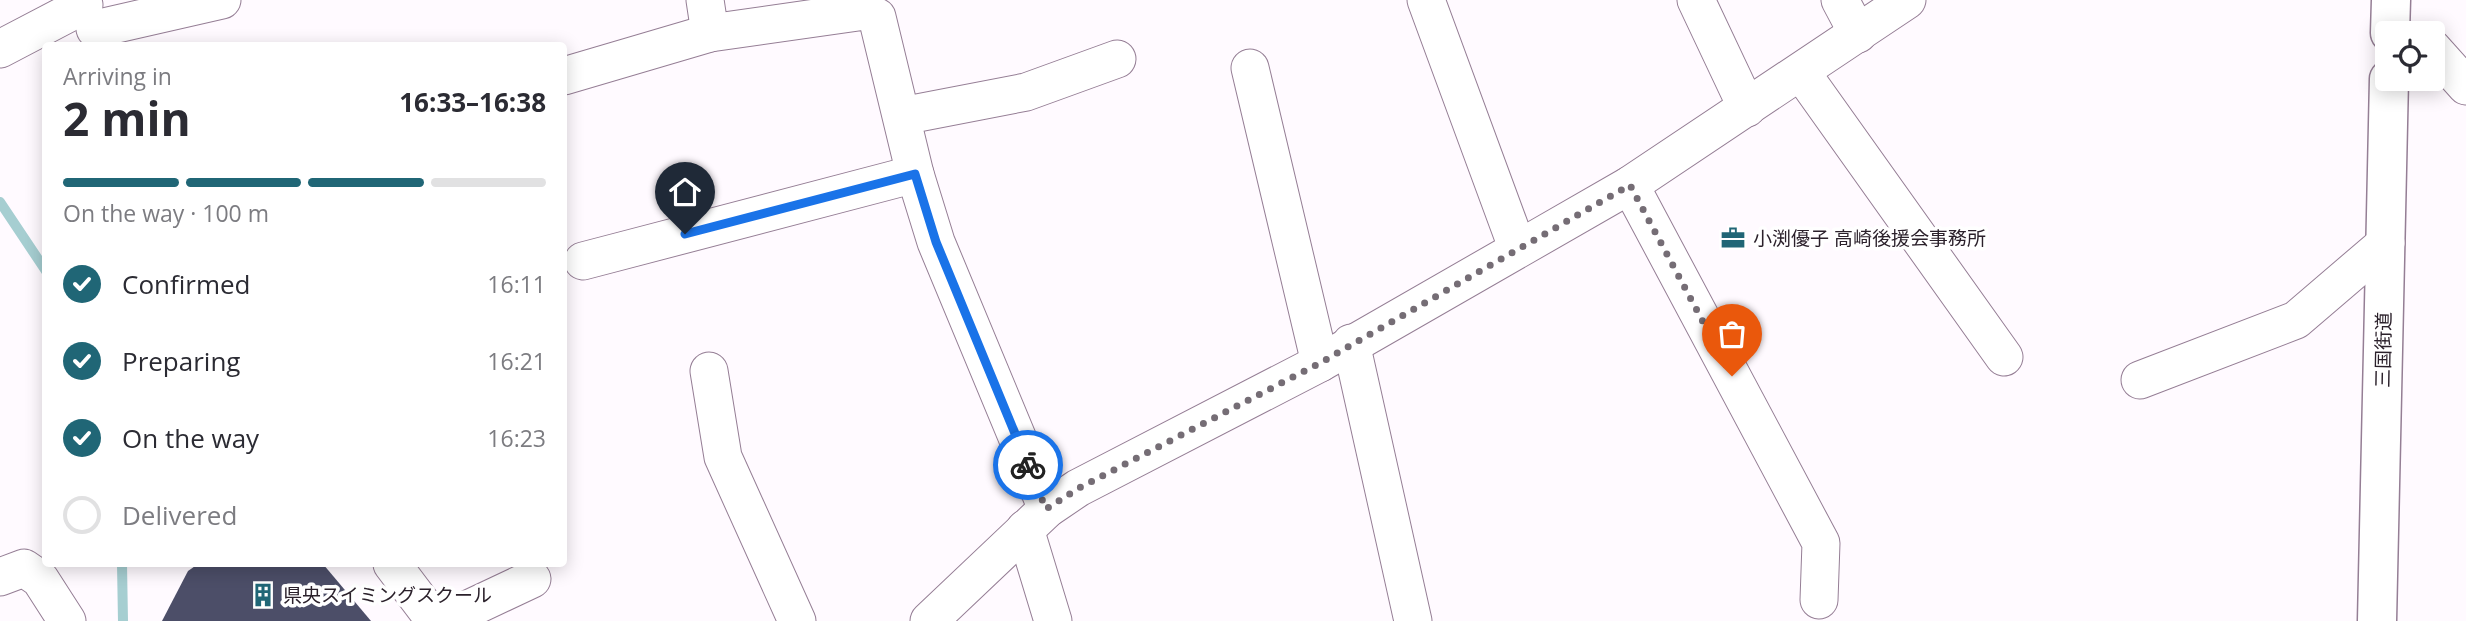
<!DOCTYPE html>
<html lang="en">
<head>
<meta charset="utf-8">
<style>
  body { margin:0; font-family:"Open Sans","Noto Sans JP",sans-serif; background:#f2f2f3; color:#2b2b33; height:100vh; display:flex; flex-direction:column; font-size:26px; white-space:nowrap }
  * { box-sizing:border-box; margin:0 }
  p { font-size:23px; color:#7c7c81 }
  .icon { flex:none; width:38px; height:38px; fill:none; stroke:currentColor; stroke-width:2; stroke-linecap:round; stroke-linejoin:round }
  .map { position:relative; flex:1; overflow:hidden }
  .panel { position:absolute; left:42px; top:42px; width:525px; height:525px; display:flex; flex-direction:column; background:#fff; border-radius:7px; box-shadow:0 4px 18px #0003 }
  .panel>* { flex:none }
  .controls { position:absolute; left:2375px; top:21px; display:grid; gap:14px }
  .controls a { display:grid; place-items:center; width:70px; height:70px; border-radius:7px; background:#fff; box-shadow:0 4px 18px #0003; font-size:35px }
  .pin { position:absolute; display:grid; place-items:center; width:60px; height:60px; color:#fff; margin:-72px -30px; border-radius:50% 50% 50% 0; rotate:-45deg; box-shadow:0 0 7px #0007 }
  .pin .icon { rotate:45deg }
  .courier { position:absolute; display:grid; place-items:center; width:70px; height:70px; margin:-35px; border:5px solid #1a73e8; border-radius:50%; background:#fff; color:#222; box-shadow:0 2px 9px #0007 }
  .head em { font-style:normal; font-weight:700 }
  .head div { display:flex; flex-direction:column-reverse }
  .head { display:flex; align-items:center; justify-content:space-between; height:119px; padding:0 21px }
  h1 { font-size:46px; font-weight:700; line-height:52px }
  .bar { display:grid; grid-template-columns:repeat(4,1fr); gap:10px 7px; align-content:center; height:84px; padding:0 21px }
  .bar i { height:9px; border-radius:5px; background:#e1e1e2 }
  .bar .selected { background:#206676 }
  .bar p { grid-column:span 4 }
  ol { padding:0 21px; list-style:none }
  li { display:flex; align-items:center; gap:21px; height:77px }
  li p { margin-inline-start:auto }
  li .icon { padding:7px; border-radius:50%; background:#206676; color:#fff; stroke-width:4 }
  li:last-child { color:#7c7c81 }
  li i { width:38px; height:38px; border:4px solid #e1e1e2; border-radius:50% }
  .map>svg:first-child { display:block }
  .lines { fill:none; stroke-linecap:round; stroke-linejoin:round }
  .stream { stroke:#a6ced1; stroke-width:10 }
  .building { fill:#4c4e68 }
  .minor-casing { stroke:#957e95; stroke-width:39 }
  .major-casing { stroke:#957e95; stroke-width:41 }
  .minor { stroke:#fff; stroke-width:37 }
  .major { stroke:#fff; stroke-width:38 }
  .done { stroke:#756d75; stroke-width:7; stroke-dasharray:0 12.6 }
  .route { stroke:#1a73e8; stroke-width:9 }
  .labels { text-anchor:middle; stroke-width:7; stroke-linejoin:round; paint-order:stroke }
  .poi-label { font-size:19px; fill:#2b212b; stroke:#fff; text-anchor:start }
  .street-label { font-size:19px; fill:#2b212b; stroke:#fff }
</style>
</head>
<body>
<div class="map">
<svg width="2466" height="621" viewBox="0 0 2466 621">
  <rect width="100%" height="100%" fill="#fffaff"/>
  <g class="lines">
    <g class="stream">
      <polyline points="0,202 46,271"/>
      <polyline points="122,564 123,621"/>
    </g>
  </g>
  <polygon class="building" points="198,564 323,564 371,621 162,621 188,571"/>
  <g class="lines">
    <g class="minor-casing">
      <g id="minor">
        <polyline points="705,0 710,33 865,11 877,17 915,174 936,242 1047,509"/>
        <polyline points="1426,0 1517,247"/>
        <polyline points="1696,0 1747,108"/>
        <polyline points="1840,0 1858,34"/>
        <polyline points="95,29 222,0"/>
        <polyline points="2432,48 2466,86"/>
        <polyline points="0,49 84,5"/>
        <polyline points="1250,68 1320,363"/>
        <polyline points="1801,72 2004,357"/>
        <polyline points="564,76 710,33"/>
        <polyline points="902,116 1026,92 1117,59"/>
        <polyline points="1630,185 1821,543 1819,600"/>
        <polyline points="583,261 915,174"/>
        <polyline points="1351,343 1413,621"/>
        <polyline points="709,371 723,457 797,621"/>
        <polyline points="2140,380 2296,320 2386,243"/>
        <polyline points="1025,529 1053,621"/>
        <polyline points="392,564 435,621"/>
        <polyline points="0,577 24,568 40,579 67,621"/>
        <polyline points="443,621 532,579"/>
        <polyline points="929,621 1047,509 1078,488 1320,363 1630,185 1907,0"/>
      </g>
    </g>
    <g class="major-casing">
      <g id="major">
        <polyline points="2390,33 2391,0"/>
        <polyline points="2377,621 2389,79"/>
      </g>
    </g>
    <use href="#minor" class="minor"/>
    <use href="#major" class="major"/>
  </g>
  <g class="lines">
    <polyline class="done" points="1028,465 1046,509 1079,488 1320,363 1630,185 1732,376"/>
    <polyline class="route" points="685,234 915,174 936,242 1028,465"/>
  </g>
  <defs>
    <g id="office-bare" transform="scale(1.89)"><path d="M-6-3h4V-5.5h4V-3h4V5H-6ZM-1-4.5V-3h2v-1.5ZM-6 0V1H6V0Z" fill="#206676" stroke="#fff" stroke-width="2.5" paint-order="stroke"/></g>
    <g id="building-bare" transform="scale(1.89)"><path d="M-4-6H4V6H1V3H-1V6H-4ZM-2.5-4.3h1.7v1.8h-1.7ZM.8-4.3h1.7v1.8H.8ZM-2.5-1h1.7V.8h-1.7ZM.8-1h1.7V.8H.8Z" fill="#206676" stroke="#fff" stroke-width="2.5" paint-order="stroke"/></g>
  </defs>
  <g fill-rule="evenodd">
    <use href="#office-bare" x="1733" y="238"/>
    <use href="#building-bare" x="263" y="595"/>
  </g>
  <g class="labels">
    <g class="poi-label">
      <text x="1753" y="245">小渕優子 高崎後援会事務所</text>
      <text x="283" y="602">県央スイミングスクール</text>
    </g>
    <g class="street-label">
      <text transform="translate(2383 350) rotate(-89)" y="7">三国街道</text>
    </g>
  </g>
</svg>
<div class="controls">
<a><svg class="icon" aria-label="locate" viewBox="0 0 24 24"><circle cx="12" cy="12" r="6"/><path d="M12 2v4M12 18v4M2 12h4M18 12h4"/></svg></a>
</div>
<div class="pin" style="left:1732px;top:376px;background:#ea580c"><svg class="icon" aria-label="bag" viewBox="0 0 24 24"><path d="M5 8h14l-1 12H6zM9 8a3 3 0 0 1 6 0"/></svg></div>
<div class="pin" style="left:685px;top:234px;background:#1f2937"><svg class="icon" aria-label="home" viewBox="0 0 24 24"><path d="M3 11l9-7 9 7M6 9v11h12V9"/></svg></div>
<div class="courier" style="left:1028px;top:465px"><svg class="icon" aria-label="bike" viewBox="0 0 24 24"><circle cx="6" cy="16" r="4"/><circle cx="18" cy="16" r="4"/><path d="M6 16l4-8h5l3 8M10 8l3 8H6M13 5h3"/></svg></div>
<section class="panel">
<div class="head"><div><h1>2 min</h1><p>Arriving in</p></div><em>16:33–16:38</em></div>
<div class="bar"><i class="selected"></i><i class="selected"></i><i class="selected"></i><i></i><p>On the way · 100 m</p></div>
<ol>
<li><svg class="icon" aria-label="check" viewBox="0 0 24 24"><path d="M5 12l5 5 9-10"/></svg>Confirmed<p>16:11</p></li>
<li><svg class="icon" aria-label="check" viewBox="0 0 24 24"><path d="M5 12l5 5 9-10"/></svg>Preparing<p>16:21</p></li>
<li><svg class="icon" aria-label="check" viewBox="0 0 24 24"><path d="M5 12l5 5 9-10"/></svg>On the way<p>16:23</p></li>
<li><i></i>Delivered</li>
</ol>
</section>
</div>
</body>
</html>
